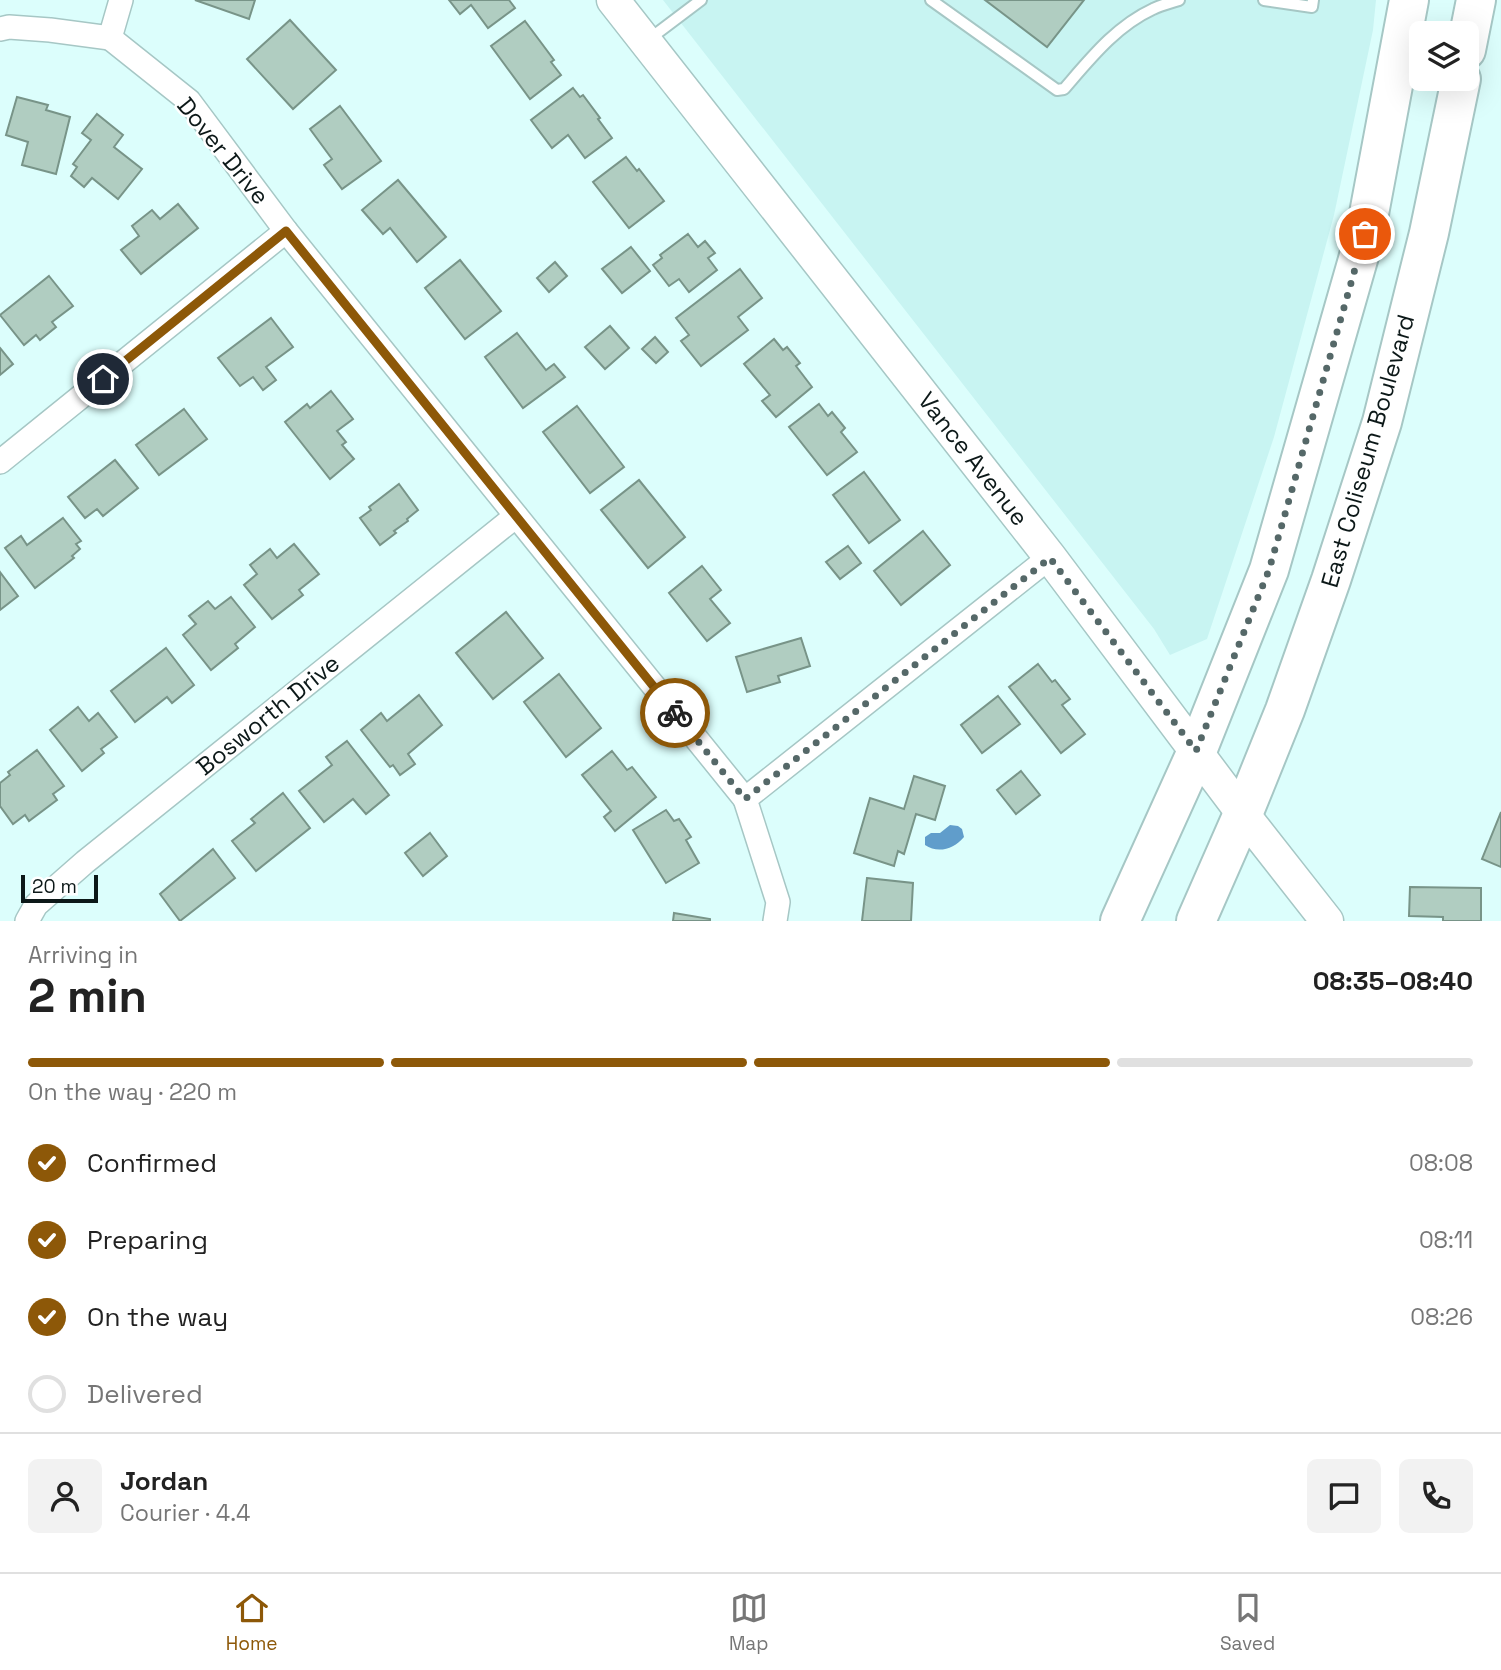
<!DOCTYPE html>
<html lang="en">
<head>
<meta charset="utf-8">
<style>
  body { margin:0; font-family:"Space Grotesk",sans-serif; background:#f2f2f2; color:#222; height:100vh; display:flex; flex-direction:column; font-size:26px; white-space:nowrap }
  * { box-sizing:border-box; margin:0 }
  p { font-size:23px; color:#767676 }
  .icon { flex:none; width:38px; height:38px; fill:none; stroke:currentColor; stroke-width:2; stroke-linecap:round; stroke-linejoin:round }
  .map { position:relative; height:921px; overflow:hidden }
  .drawer { display:flex; flex-direction:column; background:#fff; flex:1 }
  .drawer>* { flex:none }
  .tools { position:absolute; left:1409px; top:21px; display:grid; gap:14px }
  .tools a { display:grid; place-items:center; width:70px; height:70px; border-radius:10px; background:#fff; box-shadow:0 7px 28px #0002; font-size:35px }
  .scale { position:absolute; left:21px; bottom:18px; width:77px; box-sizing:border-box; padding-left:7px; border:4px solid #0c1818; border-top:0; font-size:19px; line-height:24px; white-space:nowrap; color:#0c1818; -webkit-text-stroke:5px #fff; paint-order:stroke }
  .pin { position:absolute; display:grid; place-items:center; width:60px; height:60px; color:#fff; margin:-30px; border:4px solid #fff; border-radius:50%; box-shadow:0 2px 7px #0007 }
  .courier { position:absolute; display:grid; place-items:center; width:70px; height:70px; margin:-35px; border:5px solid #8d5808; border-radius:50%; background:#fff; color:#222; box-shadow:0 2px 9px #0007 }
  .headline em { font-style:normal; font-weight:700 }
  .headline div { display:flex; flex-direction:column-reverse }
  .headline { display:flex; align-items:center; justify-content:space-between; height:119px; padding:0 28px }
  h1 { font-size:46px; font-weight:700; line-height:52px }
  .bar { display:grid; grid-template-columns:repeat(4,1fr); gap:10px 7px; align-content:center; height:84px; padding:0 28px }
  .bar i { height:9px; border-radius:5px; background:#e0e0e0 }
  .bar .active { background:#8d5808 }
  .bar p { grid-column:span 4 }
  .line { display:flex; align-items:center; gap:18px; padding:0 28px; border-top:2px solid #e0e0e0 }
  .line div { flex:1 }
  .round { display:grid; place-items:center; flex:none; width:74px; height:74px; border-radius:10px; background:#f2f2f2 }
  ol { padding:0 28px; list-style:none }
  li { display:flex; align-items:center; gap:21px; height:77px }
  li p { margin-inline-start:auto }
  li .icon { padding:7px; border-radius:50%; background:#8d5808; color:#fff; stroke-width:4 }
  li:last-child { color:#767676 }
  li i { width:38px; height:38px; border:4px solid #e0e0e0; border-radius:50% }
  .tabs { display:flex; justify-content:space-around; align-items:center; height:98px; border-top:2px solid #e0e0e0; background:#fff; font-size:19px; color:#767676 }
  .tabs a { display:grid; justify-items:center; gap:4px }
  .tabs .active { color:#8d5808 }
  .map>svg:first-child { display:block }
  .built { fill:#c8f4f2 }
  .water { fill:#609dcb }
  .building { fill:#b0cdc1; stroke:#789488; stroke-width:2 }
  .lines { fill:none; stroke-linecap:round; stroke-linejoin:round }
  .lane-casing { stroke:#a6c7c5; stroke-width:14 }
  .street-casing { stroke:#a6c7c5; stroke-width:26 }
  .secondary-casing { stroke:#a6c7c5; stroke-width:35 }
  .highway-casing { stroke:#a6c7c5; stroke-width:42 }
  .lane { stroke:#fff; stroke-width:10 }
  .street { stroke:#fff; stroke-width:23 }
  .secondary { stroke:#fff; stroke-width:32 }
  .highway { stroke:#fff; stroke-width:38 }
  .done { stroke:#556868; stroke-width:7; stroke-dasharray:0 12.6 }
  .route { stroke:#8d5808; stroke-width:9 }
  .labels { text-anchor:middle; stroke-width:5; stroke-linejoin:round; paint-order:stroke }
  .street-label { font-size:24px; fill:#0c1818; stroke:#fff }
</style>
</head>
<body>
<div class="map">
<svg width="1501" height="921" viewBox="0 0 1501 921">
  <rect width="100%" height="100%" fill="#dcfefc"/>
  <polygon class="built" points="663,0 1376,0 1373,30 1334,215 1274,437 1207,639 1170,655 1154,629"/>
  <path class="water" d="M950,825L958,826L962,829L964,837C954,849 938,854 925,845V837L931,833H940Z"/>
  <g class="building">
    <polygon points="195,0 255,0 249,19"/>
    <polygon points="449,0 509,0 515,8 488,28 471,5 460,14"/>
    <polygon points="985,0 1084,0 1047,47"/>
    <polygon points="290,20 336,70 293,109 247,59"/>
    <polygon points="525,21 554,60 551,62 561,75 530,99 491,46"/>
    <polygon points="573,88 580,97 583,95 600,118 598,119 612,138 585,158 568,135 552,148 531,120"/>
    <polygon points="17,97 48,105 46,110 70,117 56,174 22,165 28,142 6,135"/>
    <polygon points="340,106 381,161 342,189 324,165 332,159 310,129"/>
    <polygon points="97,114 123,135 114,147 142,169 118,199 92,178 84,187 71,176 77,167 73,164 91,140 82,133"/>
    <polygon points="626,157 637,171 639,169 664,201 629,228 593,182"/>
    <polygon points="398,180 446,237 417,262 390,228 383,234 362,210"/>
    <polygon points="178,204 198,228 141,274 121,250 139,236 132,226 152,210 160,219"/>
    <polygon points="688,234 698,247 705,241 715,253 708,258 717,270 689,292 679,279 669,286 653,265 662,258 660,255"/>
    <polygon points="631,247 650,271 622,293 602,269"/>
    <polygon points="460,260 501,311 465,339 425,288"/>
    <polygon points="555,262 567,276 549,292 537,278"/>
    <polygon points="740,269 762,298 738,317 748,330 701,366 681,341 689,335 676,318"/>
    <polygon points="49,276 73,306 52,322 56,327 40,340 36,335 24,345 0,315"/>
    <polygon points="271,318 293,347 266,367 276,380 263,390 253,377 240,386 218,358"/>
    <polygon points="610,326 629,348 605,369 585,347"/>
    <polygon points="517,333 546,370 554,364 565,377 523,408 485,357"/>
    <polygon points="655,337 668,352 656,363 642,349"/>
    <polygon points="774,339 783,350 787,347 800,363 796,366 812,387 776,417 762,401 770,395 744,364"/>
    <polygon points="0,348 13,364 0,375"/>
    <polygon points="331,391 353,419 337,431 346,442 342,445 354,459 330,479 285,422 307,404 310,408"/>
    <polygon points="819,404 828,416 832,412 845,428 841,432 857,452 827,475 789,427"/>
    <polygon points="577,406 624,467 590,493 543,432"/>
    <polygon points="184,409 207,439 159,475 136,445"/>
    <polygon points="115,460 138,488 103,516 97,509 85,518 68,497"/>
    <polygon points="864,472 900,520 869,543 833,495"/>
    <polygon points="639,480 685,537 648,568 601,510"/>
    <polygon points="399,484 418,510 407,519 408,521 394,531 396,533 380,545 360,518 371,510 369,507"/>
    <polygon points="63,518 81,541 76,544 80,549 72,556 74,558 35,588 5,548 21,536 27,545"/>
    <polygon points="923,531 950,565 901,605 874,571"/>
    <polygon points="294,544 319,574 299,590 303,595 272,619 244,585 257,574 250,565 270,549 277,558"/>
    <polygon points="848,546 861,563 840,579 826,562"/>
    <polygon points="702,566 721,590 710,599 730,623 707,641 669,593"/>
    <polygon points="0,572 18,596 0,610"/>
    <polygon points="231,597 255,627 235,644 238,648 211,670 183,635 196,624 189,616 208,601 215,609"/>
    <polygon points="506,612 543,658 493,699 456,653"/>
    <polygon points="801,638 810,666 778,676 780,682 747,692 736,657"/>
    <polygon points="166,648 194,685 172,703 167,697 135,722 111,691"/>
    <polygon points="1038,664 1052,682 1055,680 1070,699 1062,705 1085,734 1061,753 1009,687"/>
    <polygon points="559,674 601,728 566,757 524,702"/>
    <polygon points="419,695 442,725 408,754 415,764 400,775 393,765 390,767 361,730 381,713 387,721"/>
    <polygon points="998,696 1020,724 982,753 961,725"/>
    <polygon points="78,707 89,721 98,713 117,737 101,749 104,753 82,771 50,730"/>
    <polygon points="347,741 389,795 366,814 353,799 324,822 299,791 332,765 326,757"/>
    <polygon points="37,750 64,786 53,794 57,800 29,821 25,815 13,824 0,806 0,783 10,775 8,772"/>
    <polygon points="612,751 627,770 632,767 656,797 615,831 604,817 611,811 582,775"/>
    <polygon points="1021,771 1040,795 1016,814 997,790"/>
    <polygon points="914,776 945,786 935,820 916,814 904,854 898,851 894,866 854,853 870,798 904,809"/>
    <polygon points="283,793 310,828 256,871 232,841 255,823 251,819"/>
    <polygon points="666,810 674,821 679,819 691,837 686,840 699,863 666,883 633,830"/>
    <polygon points="1501,812 1501,867 1482,859"/>
    <polygon points="430,833 447,856 423,876 405,853"/>
    <polygon points="213,849 235,878 180,921 160,894"/>
    <polygon points="867,878 913,883 911,921 862,921"/>
    <polygon points="1410,887 1481,888 1481,921 1443,921 1443,917 1409,916"/>
    <polygon points="674,913 710,919 710,921 673,921"/>
  </g>
  <g class="lines">
    <g class="lane-casing">
      <g id="lane">
        <path d="M931,0L1057,90L1064,89C1090,59 1116,26 1153,9C1161,5 1170,3 1179,0"/>
        <polyline points="1264,0 1312,7 1313,0"/>
        <polyline points="648,40 701,0"/>
      </g>
    </g>
    <g class="street-casing">
      <g id="street">
        <polyline points="0,29 9,27 50,30 110,38 121,0"/>
        <polyline points="110,38 189,101 286,231 745,799"/>
        <polyline points="0,462 286,231"/>
        <polyline points="27,921 36,905 85,862 516,516"/>
        <polyline points="775,921 778,902 745,799 1050,557"/>
      </g>
    </g>
    <g class="secondary-casing">
      <polyline id="secondary" points="613,0 1050,557 1243,814 1327,921"/>
    </g>
    <g class="highway-casing">
      <g id="highway">
        <polyline points="1466,50 1476,0"/>
        <polyline points="1120,921 1197,751 1269,570 1365,235 1409,0"/>
        <polyline points="1196,921 1243,814 1285,710 1331,580 1382,422 1429,233 1461,79"/>
      </g>
    </g>
    <use href="#lane" class="lane"/>
    <use href="#street" class="street"/>
    <use href="#secondary" class="secondary"/>
    <use href="#highway" class="highway"/>
  </g>
  <g class="lines">
    <polyline class="done" points="675,713 745,799 1050,558 1196,751 1269,570 1365,234"/>
    <polyline class="route" points="103,379 286,231 675,713"/>
  </g>
  <g class="labels">
    <g class="street-label">
      <text transform="translate(223 151) rotate(51)" y="8">Dover Drive</text>
      <text transform="translate(1368 451) rotate(-74)" y="8">East Coliseum Boulevard</text>
      <text transform="translate(973 459) rotate(52)" y="8">Vance Avenue</text>
      <text transform="translate(268 715) rotate(-39)" y="8">Bosworth Drive</text>
    </g>
  </g>
</svg>
<div class="tools">
<a><svg class="icon" aria-label="layers" viewBox="0 0 24 24"><path d="M12 4l9 5-9 5-9-5zM3 14l9 5 9-5"/></svg></a>
</div>
<div class="scale">20 m</div>
<div class="pin" style="left:1365px;top:234px;background:#ea580c"><svg class="icon" aria-label="bag" viewBox="0 0 24 24"><path d="M5 8h14l-1 12H6zM9 8a3 3 0 0 1 6 0"/></svg></div>
<div class="pin" style="left:103px;top:379px;background:#1f2937"><svg class="icon" aria-label="home" viewBox="0 0 24 24"><path d="M3 11l9-7 9 7M6 9v11h12V9"/></svg></div>
<div class="courier" style="left:675px;top:713px"><svg class="icon" aria-label="bike" viewBox="0 0 24 24"><circle cx="6" cy="16" r="4"/><circle cx="18" cy="16" r="4"/><path d="M6 16l4-8h5l3 8M10 8l3 8H6M13 5h3"/></svg></div>
</div>
<section class="drawer">
<div class="headline"><div><h1>2 min</h1><p>Arriving in</p></div><em>08:35–08:40</em></div>
<div class="bar"><i class="active"></i><i class="active"></i><i class="active"></i><i></i><p>On the way · 220 m</p></div>
<ol>
<li><svg class="icon" aria-label="check" viewBox="0 0 24 24"><path d="M5 12l5 5 9-10"/></svg>Confirmed<p>08:08</p></li>
<li><svg class="icon" aria-label="check" viewBox="0 0 24 24"><path d="M5 12l5 5 9-10"/></svg>Preparing<p>08:11</p></li>
<li><svg class="icon" aria-label="check" viewBox="0 0 24 24"><path d="M5 12l5 5 9-10"/></svg>On the way<p>08:26</p></li>
<li><i></i>Delivered</li>
</ol>
<div class="line" style="height:126px"><a class="round"><svg class="icon" aria-label="person" viewBox="0 0 24 24"><circle cx="12" cy="8" r="4"/><path d="M4 21q1-7 8-7t8 7"/></svg></a><div><b>Jordan</b><p>Courier · 4.4</p></div><a class="round"><svg class="icon" aria-label="chat" viewBox="0 0 24 24"><path d="M4 5h16v11H9l-5 4z"/></svg></a><a class="round"><svg class="icon" aria-label="phone" viewBox="0 0 24 24"><path d="M5 4h4l2 5-3 2q2 4 5 5l2-3 5 2v4C11 20 4 13 5 4z"/></svg></a></div>
</section>
<nav class="tabs">
<a class="active"><svg class="icon" aria-label="home" viewBox="0 0 24 24"><path d="M3 11l9-7 9 7M6 9v11h12V9"/></svg>Home</a>
<a><svg class="icon" aria-label="map" viewBox="0 0 24 24"><path d="M3 6l6-2 6 2 6-2v14l-6 2-6-2-6 2zM9 4v14M15 6v14"/></svg>Map</a>
<a><svg class="icon" aria-label="saved" viewBox="0 0 24 24"><path d="M7 4h10v16l-5-4-5 4z"/></svg>Saved</a>
</nav>
</body>
</html>
